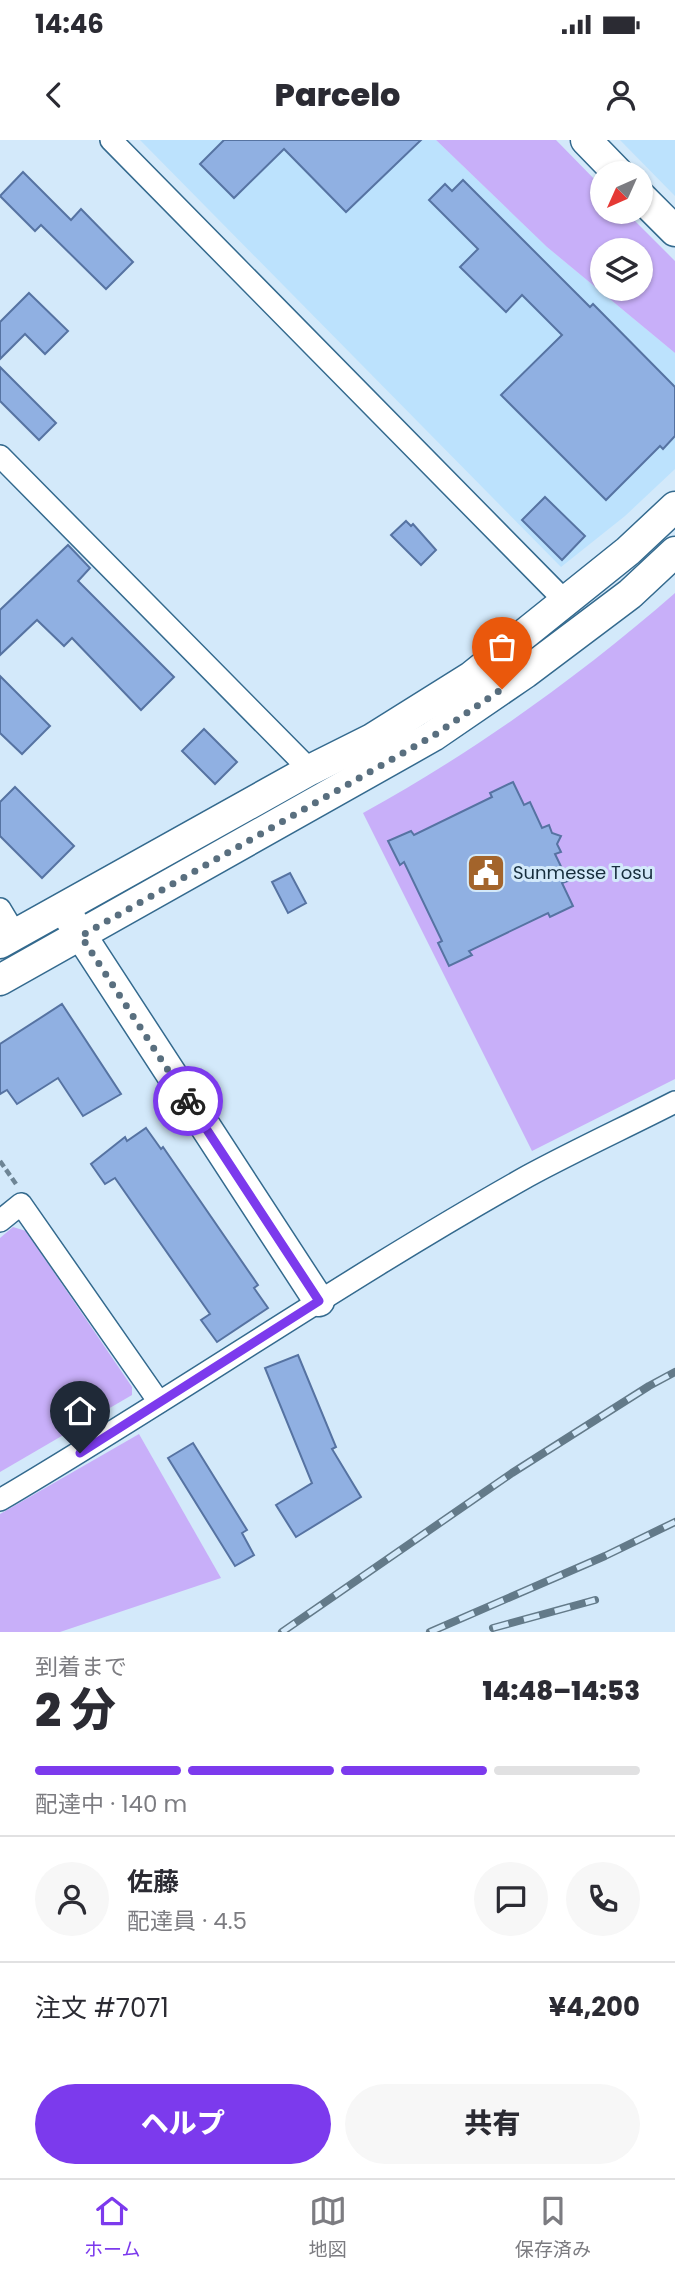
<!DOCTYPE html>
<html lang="ja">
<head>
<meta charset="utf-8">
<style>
  body { margin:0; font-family:Poppins,"Noto Sans JP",sans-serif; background:#f7f7f7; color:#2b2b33; height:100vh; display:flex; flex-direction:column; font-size:26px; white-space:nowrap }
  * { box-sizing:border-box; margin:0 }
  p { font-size:23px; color:#7c7c81 }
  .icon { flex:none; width:38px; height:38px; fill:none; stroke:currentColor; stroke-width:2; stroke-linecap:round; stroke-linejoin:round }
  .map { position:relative; height:1492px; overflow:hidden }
  .panel { display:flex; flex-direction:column; background:#fff; flex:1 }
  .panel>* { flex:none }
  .needle { width:46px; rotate:225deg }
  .controls { position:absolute; left:590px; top:21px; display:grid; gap:14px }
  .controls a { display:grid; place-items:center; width:63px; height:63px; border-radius:50%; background:#fff; box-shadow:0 2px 5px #0004; font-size:35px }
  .pin { position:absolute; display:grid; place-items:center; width:60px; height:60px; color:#fff; margin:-72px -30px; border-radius:50% 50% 50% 0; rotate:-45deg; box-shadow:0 0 7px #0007 }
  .pin .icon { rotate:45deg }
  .courier { position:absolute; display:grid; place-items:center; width:70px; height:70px; margin:-35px; border:5px solid #7c3aed; border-radius:50%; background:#fff; color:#222; box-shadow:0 2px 9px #0007 }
  .headline em { font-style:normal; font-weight:800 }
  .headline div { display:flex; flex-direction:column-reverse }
  .headline { display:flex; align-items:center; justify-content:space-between; height:119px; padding:0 35px }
  h1 { font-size:46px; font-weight:800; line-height:52px }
  .bar { display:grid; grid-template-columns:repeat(4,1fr); gap:10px 7px; align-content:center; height:84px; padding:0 35px }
  .bar i { height:9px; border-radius:5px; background:#e1e1e2 }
  .bar .on { background:#7c3aed }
  .bar p { grid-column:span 4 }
  .line { display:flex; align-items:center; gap:18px; padding:0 35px; border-top:2px solid #e1e1e2 }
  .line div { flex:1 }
  .round { display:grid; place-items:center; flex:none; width:74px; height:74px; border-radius:37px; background:#f7f7f7 }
  .action { display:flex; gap:14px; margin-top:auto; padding:14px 35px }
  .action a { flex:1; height:80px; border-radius:42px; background:#7c3aed; color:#fff; font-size:28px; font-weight:800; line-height:80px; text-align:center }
  .action a+a { background:#f7f7f7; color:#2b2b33 }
  .status { display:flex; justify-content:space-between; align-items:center; height:49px; padding:0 35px; background:#fff; direction:ltr }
  .status svg { height:19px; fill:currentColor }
  header { display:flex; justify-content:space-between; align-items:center; height:91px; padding:0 35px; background:#fff; font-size:32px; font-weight:800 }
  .tab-bar { display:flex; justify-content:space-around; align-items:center; height:98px; border-top:2px solid #e1e1e2; background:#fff; font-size:19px; color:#7c7c81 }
  .tab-bar a { display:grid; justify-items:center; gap:4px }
  .tab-bar .on { color:#7c3aed }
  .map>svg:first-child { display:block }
  .built { fill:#bce2fd }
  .green { fill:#c8aff9; fill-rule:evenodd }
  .building { fill:#90b0e2; stroke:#5673a2; stroke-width:2 }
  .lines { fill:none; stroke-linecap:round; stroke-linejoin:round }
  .street-casing { stroke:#346a8e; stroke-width:24 }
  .secondary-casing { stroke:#346a8e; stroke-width:33 }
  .path { stroke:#6e8595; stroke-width:4.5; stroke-dasharray:7 3.5; stroke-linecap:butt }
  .street { stroke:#fff; stroke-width:21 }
  .secondary { stroke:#fff; stroke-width:30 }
  .rail-casing { stroke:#637a89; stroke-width:8 }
  .rail { stroke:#d3e9fa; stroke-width:5; stroke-dasharray:16; stroke-linecap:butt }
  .done { stroke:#596f7f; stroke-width:7; stroke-dasharray:0 12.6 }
  .route { stroke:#7c3aed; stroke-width:9 }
  .labels { text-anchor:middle; stroke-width:6; stroke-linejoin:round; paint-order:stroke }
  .poi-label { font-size:18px; fill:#172e3d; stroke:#d3e9fa; text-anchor:start }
</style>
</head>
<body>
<div class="status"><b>14:46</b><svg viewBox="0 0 49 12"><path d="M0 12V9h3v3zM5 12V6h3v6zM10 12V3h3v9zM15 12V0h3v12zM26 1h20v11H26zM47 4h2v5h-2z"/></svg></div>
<header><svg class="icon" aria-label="back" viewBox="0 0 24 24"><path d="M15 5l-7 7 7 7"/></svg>Parcelo<svg class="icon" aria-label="person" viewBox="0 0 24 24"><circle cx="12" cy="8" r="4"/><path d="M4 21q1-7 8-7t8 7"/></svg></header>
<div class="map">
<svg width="675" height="1492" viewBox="0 0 675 1492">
  <rect width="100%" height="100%" fill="#d3e9fa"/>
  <g class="built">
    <polygon points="140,0 436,0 547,107 675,213 675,329 625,376 561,427"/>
    <polygon points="620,0 675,0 675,56"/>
  </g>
  <g class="green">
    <path d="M436,0H556L602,47V72H626L675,121V213L547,107ZM640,110V149H602V110Z"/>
    <path d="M675,453V939L532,1011L363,673C474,612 580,536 675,453Z"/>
    <polygon points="13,1087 26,1091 132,1247 132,1255 0,1332 0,1098"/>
    <polygon points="139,1294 221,1438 60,1492 0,1492 0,1374"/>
  </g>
  <g class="building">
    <polygon points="224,0 421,0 346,72 284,9 234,58 200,24"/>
    <polygon points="23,32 71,80 81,69 133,122 106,149 41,85 35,91 0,56"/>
    <polygon points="463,40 590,167 593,164 675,247 675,296 663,309 660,306 606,360 501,255 562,195 522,155 506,172 460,127 478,109 429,60 445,44 452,51"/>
    <polygon points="29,153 68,191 45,214 25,194 0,219 0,182"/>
    <polygon points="0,227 56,283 39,300 0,261"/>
    <polygon points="545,357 585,396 562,420 522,380"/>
    <polygon points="406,381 411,386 413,384 436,410 421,425 391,395"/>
    <polygon points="68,405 90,428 78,441 174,537 141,570 72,498 64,506 37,480 0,515 0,470"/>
    <polygon points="0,536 50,586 22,614 0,593"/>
    <polygon points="204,589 237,622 215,644 182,611"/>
    <polygon points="513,642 524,665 530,662 542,688 549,685 552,693 561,696 557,704 561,712 555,714 568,741 562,743 573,766 550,777 548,773 469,811 472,815 449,826 438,803 442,801 404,722 400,725 388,701 411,691 414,695 492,657 490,653"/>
    <polygon points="15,647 74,706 42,738 0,696 0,662"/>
    <polygon points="290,733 306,763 288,773 272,742"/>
    <polygon points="62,864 121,954 83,976 58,938 17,964 7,950 0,954 0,904"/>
    <polygon points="146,988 161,1009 163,1007 258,1145 254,1148 268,1168 217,1202 201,1180 210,1174 115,1038 105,1044 91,1024 125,997 127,1001"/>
    <polygon points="298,1215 336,1307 332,1309 361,1357 296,1397 276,1365 312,1343 265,1228"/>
    <polygon points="193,1303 247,1390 242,1393 254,1415 235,1426 168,1318"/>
  </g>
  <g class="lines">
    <g class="street-casing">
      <g id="street">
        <polyline points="111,0 566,462"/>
        <polyline points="0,316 310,630"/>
        <polyline points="0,769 15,794"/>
        <polyline points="0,1081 21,1064 159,1262"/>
        <path d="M0,1360C178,1255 348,1137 528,1036C576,1010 626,987 675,962"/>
      </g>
    </g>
    <g class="secondary-casing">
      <g id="secondary">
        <polyline points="586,0 618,33"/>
        <polyline points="640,56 675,91"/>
        <polyline points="71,780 319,1161"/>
        <polyline points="0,803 310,630 372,599 471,537 628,411 675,367"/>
        <polyline points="0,840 433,596 525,533 630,454 675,412"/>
      </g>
    </g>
    <polyline class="path" points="0,1021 16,1044"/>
    <use href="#street" class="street"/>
    <use href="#secondary" class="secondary"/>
    <g class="rail-casing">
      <g id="rail">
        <polyline points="493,1488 595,1460"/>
        <polyline points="282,1492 512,1333 649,1246 675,1232"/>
        <polyline points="430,1492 605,1416 675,1382"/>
      </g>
    </g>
    <use href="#rail" class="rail"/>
  </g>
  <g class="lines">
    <polyline class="done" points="188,961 81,796 433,596 502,549"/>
    <polyline class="route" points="80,1313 319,1161 188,961"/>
  </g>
  <defs>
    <g id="civic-square" transform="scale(2.0125)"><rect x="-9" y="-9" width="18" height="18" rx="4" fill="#a3642b" stroke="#d3e9fa"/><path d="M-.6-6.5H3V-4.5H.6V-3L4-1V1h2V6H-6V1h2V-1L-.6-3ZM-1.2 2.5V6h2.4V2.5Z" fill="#fff"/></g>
  </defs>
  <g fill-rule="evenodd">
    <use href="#civic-square" x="486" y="733"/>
  </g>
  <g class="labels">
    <g class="poi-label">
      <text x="513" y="739">Sunmesse Tosu</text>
    </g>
  </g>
</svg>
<div class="controls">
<a><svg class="needle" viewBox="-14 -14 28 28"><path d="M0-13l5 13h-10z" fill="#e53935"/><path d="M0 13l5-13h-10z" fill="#7c7c81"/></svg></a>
<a><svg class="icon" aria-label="layers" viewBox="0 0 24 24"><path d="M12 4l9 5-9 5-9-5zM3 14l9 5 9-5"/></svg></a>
</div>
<div class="pin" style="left:502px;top:549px;background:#ea580c"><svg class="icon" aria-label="bag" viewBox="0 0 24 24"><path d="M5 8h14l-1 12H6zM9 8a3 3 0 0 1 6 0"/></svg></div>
<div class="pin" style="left:80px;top:1313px;background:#1f2937"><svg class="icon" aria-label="home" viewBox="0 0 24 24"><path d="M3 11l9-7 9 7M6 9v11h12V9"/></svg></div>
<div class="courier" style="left:188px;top:961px"><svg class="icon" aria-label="bike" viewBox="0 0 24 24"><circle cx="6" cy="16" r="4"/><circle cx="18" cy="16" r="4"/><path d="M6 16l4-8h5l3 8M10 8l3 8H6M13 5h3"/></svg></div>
</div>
<section class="panel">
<div class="headline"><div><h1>2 分</h1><p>到着まで</p></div><em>14:48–14:53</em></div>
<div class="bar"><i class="on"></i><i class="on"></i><i class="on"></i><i></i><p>配達中 · 140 m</p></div>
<div class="line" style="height:126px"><a class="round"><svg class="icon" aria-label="person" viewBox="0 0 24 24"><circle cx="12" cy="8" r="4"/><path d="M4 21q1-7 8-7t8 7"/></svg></a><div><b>佐藤</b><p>配達員 · 4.5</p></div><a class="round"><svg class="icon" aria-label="chat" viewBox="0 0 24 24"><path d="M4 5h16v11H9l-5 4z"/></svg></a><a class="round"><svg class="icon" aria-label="phone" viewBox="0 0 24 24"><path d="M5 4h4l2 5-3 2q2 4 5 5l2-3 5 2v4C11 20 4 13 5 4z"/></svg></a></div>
<div class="line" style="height:91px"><div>注文 #7071</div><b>¥4,200</b></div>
<div class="action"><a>ヘルプ</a><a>共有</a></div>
</section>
<nav class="tab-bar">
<a class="on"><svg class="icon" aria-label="home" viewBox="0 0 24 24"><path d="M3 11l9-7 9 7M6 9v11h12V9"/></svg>ホーム</a>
<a><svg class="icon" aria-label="map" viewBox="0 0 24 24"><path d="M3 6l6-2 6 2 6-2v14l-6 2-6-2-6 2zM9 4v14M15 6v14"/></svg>地図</a>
<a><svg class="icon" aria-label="saved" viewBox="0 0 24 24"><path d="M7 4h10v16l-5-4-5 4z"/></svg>保存済み</a>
</nav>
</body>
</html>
